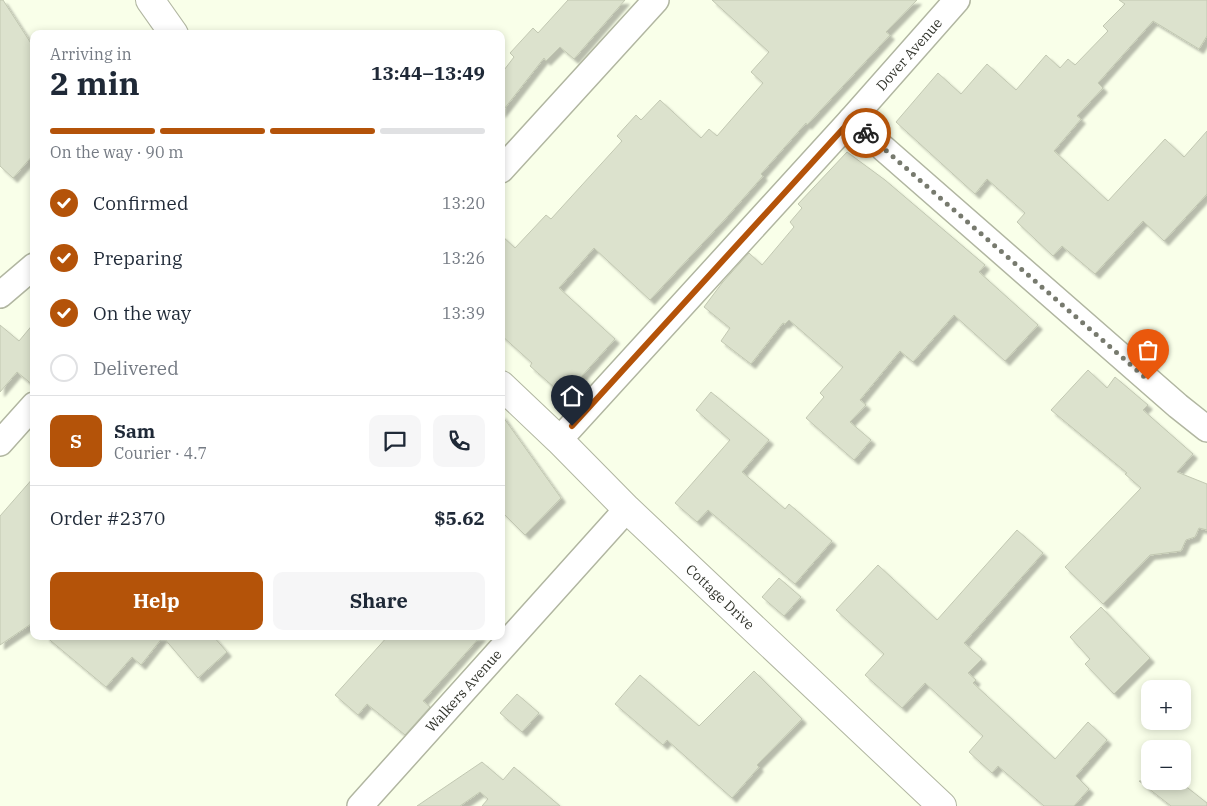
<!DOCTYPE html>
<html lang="en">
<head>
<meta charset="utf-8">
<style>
  body { margin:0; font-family:"IBM Plex Serif",serif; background:#f6f6f7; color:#1f2937; height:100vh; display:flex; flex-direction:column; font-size:19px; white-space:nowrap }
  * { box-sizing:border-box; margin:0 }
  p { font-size:16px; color:#747a83 }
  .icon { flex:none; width:28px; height:28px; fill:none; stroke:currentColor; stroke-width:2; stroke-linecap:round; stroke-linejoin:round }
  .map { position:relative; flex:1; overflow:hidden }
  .details { position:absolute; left:30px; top:30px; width:475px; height:610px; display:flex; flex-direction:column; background:#fff; border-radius:10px; box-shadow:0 2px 8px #0003 }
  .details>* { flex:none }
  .fabs { position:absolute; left:1141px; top:680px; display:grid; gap:10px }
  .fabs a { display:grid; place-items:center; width:50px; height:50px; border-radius:10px; background:#fff; box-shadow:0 2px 8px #0003; font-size:25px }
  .pin { position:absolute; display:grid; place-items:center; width:42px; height:42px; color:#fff; margin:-51px -21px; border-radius:50% 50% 50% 0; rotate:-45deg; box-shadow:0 0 5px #0007 }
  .pin .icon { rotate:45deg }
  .courier { position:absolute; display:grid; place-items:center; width:50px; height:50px; margin:-25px; border:4px solid #b45309; border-radius:50%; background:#fff; color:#222; box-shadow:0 1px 6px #0007 }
  .summary em { font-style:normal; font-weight:800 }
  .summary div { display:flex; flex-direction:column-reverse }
  .summary { display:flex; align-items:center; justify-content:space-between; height:85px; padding:0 20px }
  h1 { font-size:32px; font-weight:800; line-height:38px }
  .bar { display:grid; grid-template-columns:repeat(4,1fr); gap:8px 5px; align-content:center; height:60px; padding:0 20px }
  .bar i { height:6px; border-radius:4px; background:#e0e1e3 }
  .bar .selected { background:#b45309 }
  .bar p { grid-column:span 4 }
  .line { display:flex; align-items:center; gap:12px; padding:0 20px; border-top:1px solid #e0e1e3 }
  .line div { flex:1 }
  .round { display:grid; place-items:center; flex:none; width:52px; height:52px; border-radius:10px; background:#f6f6f7 }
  ol { padding:0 20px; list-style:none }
  li { display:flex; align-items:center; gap:15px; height:55px }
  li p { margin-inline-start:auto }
  li .icon { padding:5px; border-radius:50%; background:#b45309; color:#fff; stroke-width:4 }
  li:last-child { color:#747a83 }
  li i { width:28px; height:28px; border:2px solid #e0e1e3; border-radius:50% }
  .button { display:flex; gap:10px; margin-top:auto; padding:10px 20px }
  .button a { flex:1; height:58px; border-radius:10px; background:#b45309; color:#fff; font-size:20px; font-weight:800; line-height:58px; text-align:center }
  .button a+a { background:#f6f6f7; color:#1f2937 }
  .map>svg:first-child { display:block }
  .building { fill:#dce2cd; stroke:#c2c8b2; filter:url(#shadow) }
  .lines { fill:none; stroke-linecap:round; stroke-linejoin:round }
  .minor-casing { stroke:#b1b6a1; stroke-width:28 }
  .tertiary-casing { stroke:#b1b6a1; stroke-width:30 }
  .minor { stroke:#fff; stroke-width:25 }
  .tertiary { stroke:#fff; stroke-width:28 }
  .done { stroke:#777a6e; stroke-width:5; stroke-dasharray:0 9 }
  .route { stroke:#b45309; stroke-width:6 }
  .labels { text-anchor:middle; stroke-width:4; stroke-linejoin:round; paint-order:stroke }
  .street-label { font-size:14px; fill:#31332b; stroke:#f9ffe9 }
</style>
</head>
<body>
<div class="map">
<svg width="1207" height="806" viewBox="0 0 1207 806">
  <defs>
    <filter id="shadow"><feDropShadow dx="4.5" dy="4.5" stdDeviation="1" flood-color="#0004"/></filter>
  </defs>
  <rect width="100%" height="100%" fill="#f9ffe9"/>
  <g class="building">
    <polygon points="0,0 3,0 34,48 34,154 13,178 0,166"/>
    <polygon points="568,0 625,0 574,59 560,47 546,61 544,58 501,113 501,74 514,57 510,53 533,28 538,33"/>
    <polygon points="712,0 917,0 886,32 890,35 807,125 806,123 761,174 763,176 727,217 650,300 594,248 559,288 615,339 564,396 530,366 532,363 501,335 501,235 515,248 546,215 551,219 622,141 617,136 636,115 641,120 660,100 701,138 709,129 717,136 763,83 751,72 769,52"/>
    <polygon points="1119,0 1207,0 1207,36 1199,49 1153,21 1098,83 1103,88 1077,116 1081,119 1054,151 1108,201 1165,139 1184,157 1207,131 1207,194 1164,241 1143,221 1095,274 1062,246 1053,256 1017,222 1025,213 987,179 975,194 896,122 938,73 961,94 987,64 1016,90 1046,55 1060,68 1068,59 1075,65 1108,31 1103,26 1125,4"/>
    <polygon points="847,152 885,180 985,265 979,272 1038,325 1005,361 954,315 913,362 900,351 860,400 866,405 850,422 871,440 854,460 806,418 824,397 820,393 843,367 789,320 785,324 783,323 751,364 721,341 730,328 704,307 722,283 749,253 762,265 794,227 790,222 802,208 798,204"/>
    <polygon points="34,323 34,386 17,372 0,392 0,325 19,341"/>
    <polygon points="1088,370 1107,388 1115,377 1148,405 1143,410 1193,454 1177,472 1207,484 1207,530 1199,528 1195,537 1186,540 1181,551 1150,555 1103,604 1065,567 1141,488 1125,474 1127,473 1051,410"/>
    <polygon points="711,392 769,440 742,472 785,509 789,504 832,541 795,584 708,510 697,522 675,503 730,440 696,410"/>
    <polygon points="501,414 561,498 525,535 501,511"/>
    <polygon points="34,477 34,622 0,645 0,516"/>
    <polygon points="1017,530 1043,553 964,643 982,659 968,673 976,680 973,683 1055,759 1088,722 1107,740 1076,776 1089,789 1074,806 1044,806 998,766 992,773 969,752 983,736 925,683 902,708 865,675 884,654 836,610 878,565 937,620"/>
    <polygon points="779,578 801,597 784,616 762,597"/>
    <polygon points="1101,607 1150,658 1114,694 1085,664 1090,659 1070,637"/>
    <polygon points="45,636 213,636 227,652 198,678 163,637 141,665 132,657 106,687"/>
    <polygon points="388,636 481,636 423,701 430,707 405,735 367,704 358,715 335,695"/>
    <polygon points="754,671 802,719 757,765 759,767 732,798 667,740 663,745 615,704 640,675 699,726"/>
    <polygon points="517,694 539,713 522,732 500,713"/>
    <polygon points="482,762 503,780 514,767 560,806 482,806 488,799 480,792 460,806 417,806"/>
    <polygon points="1139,781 1179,781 1207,803 1207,806 1171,806"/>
  </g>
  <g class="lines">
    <g class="minor-casing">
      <g id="minor">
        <polyline points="851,120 1178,406 1207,429"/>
        <polyline points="501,170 656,0"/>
        <polyline points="0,295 34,266"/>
        <path id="s1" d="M559,440L851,120L957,0"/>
        <polyline points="0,443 34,405"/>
        <path id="s2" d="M360,806L627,509"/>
      </g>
    </g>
    <g class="tertiary-casing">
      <g id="tertiary">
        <polyline points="150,0 174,34"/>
        <path id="s3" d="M501,385L559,440L627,509L942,806"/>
      </g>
    </g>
    <use href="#minor" class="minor"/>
    <use href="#tertiary" class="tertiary"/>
  </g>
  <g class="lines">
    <polyline class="done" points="866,133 1148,380"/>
    <polyline class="route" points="572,426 851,120 866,133"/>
  </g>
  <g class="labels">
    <g class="street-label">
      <text dy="5" stroke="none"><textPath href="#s1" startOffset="521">Dover Avenue</textPath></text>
      <text dy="5" stroke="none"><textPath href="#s3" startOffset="305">Cottage Drive</textPath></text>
      <text dy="5" stroke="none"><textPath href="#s2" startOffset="155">Walkers Avenue</textPath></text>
    </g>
  </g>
</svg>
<div class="fabs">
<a>+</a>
<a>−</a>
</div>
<div class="pin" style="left:1148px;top:380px;background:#ea580c"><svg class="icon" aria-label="bag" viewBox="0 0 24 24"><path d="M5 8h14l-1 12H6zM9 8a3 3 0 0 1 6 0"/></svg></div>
<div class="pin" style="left:572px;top:426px;background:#1f2937"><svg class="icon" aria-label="home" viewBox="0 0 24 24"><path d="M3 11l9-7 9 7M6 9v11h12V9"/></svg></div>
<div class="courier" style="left:866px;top:133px"><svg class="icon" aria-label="bike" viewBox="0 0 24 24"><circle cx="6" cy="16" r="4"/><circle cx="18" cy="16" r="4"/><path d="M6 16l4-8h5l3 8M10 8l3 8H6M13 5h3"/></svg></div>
<section class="details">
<div class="summary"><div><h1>2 min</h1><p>Arriving in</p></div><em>13:44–13:49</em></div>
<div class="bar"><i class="selected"></i><i class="selected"></i><i class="selected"></i><i></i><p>On the way · 90 m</p></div>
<ol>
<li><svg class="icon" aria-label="check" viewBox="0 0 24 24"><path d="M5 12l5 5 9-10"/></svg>Confirmed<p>13:20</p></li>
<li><svg class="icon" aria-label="check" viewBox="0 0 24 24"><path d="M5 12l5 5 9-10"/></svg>Preparing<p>13:26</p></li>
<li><svg class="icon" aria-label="check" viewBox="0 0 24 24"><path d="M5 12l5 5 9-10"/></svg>On the way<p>13:39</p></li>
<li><i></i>Delivered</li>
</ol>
<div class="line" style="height:90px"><b class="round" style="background:#b45309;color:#fff">S</b><div><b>Sam</b><p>Courier · 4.7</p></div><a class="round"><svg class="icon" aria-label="chat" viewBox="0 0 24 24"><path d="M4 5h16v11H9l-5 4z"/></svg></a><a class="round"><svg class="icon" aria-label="phone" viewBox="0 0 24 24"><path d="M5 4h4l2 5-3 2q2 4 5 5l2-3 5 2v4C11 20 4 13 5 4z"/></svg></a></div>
<div class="line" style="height:65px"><div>Order #2370</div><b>$5.62</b></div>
<div class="button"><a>Help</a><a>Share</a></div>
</section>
</div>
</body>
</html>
